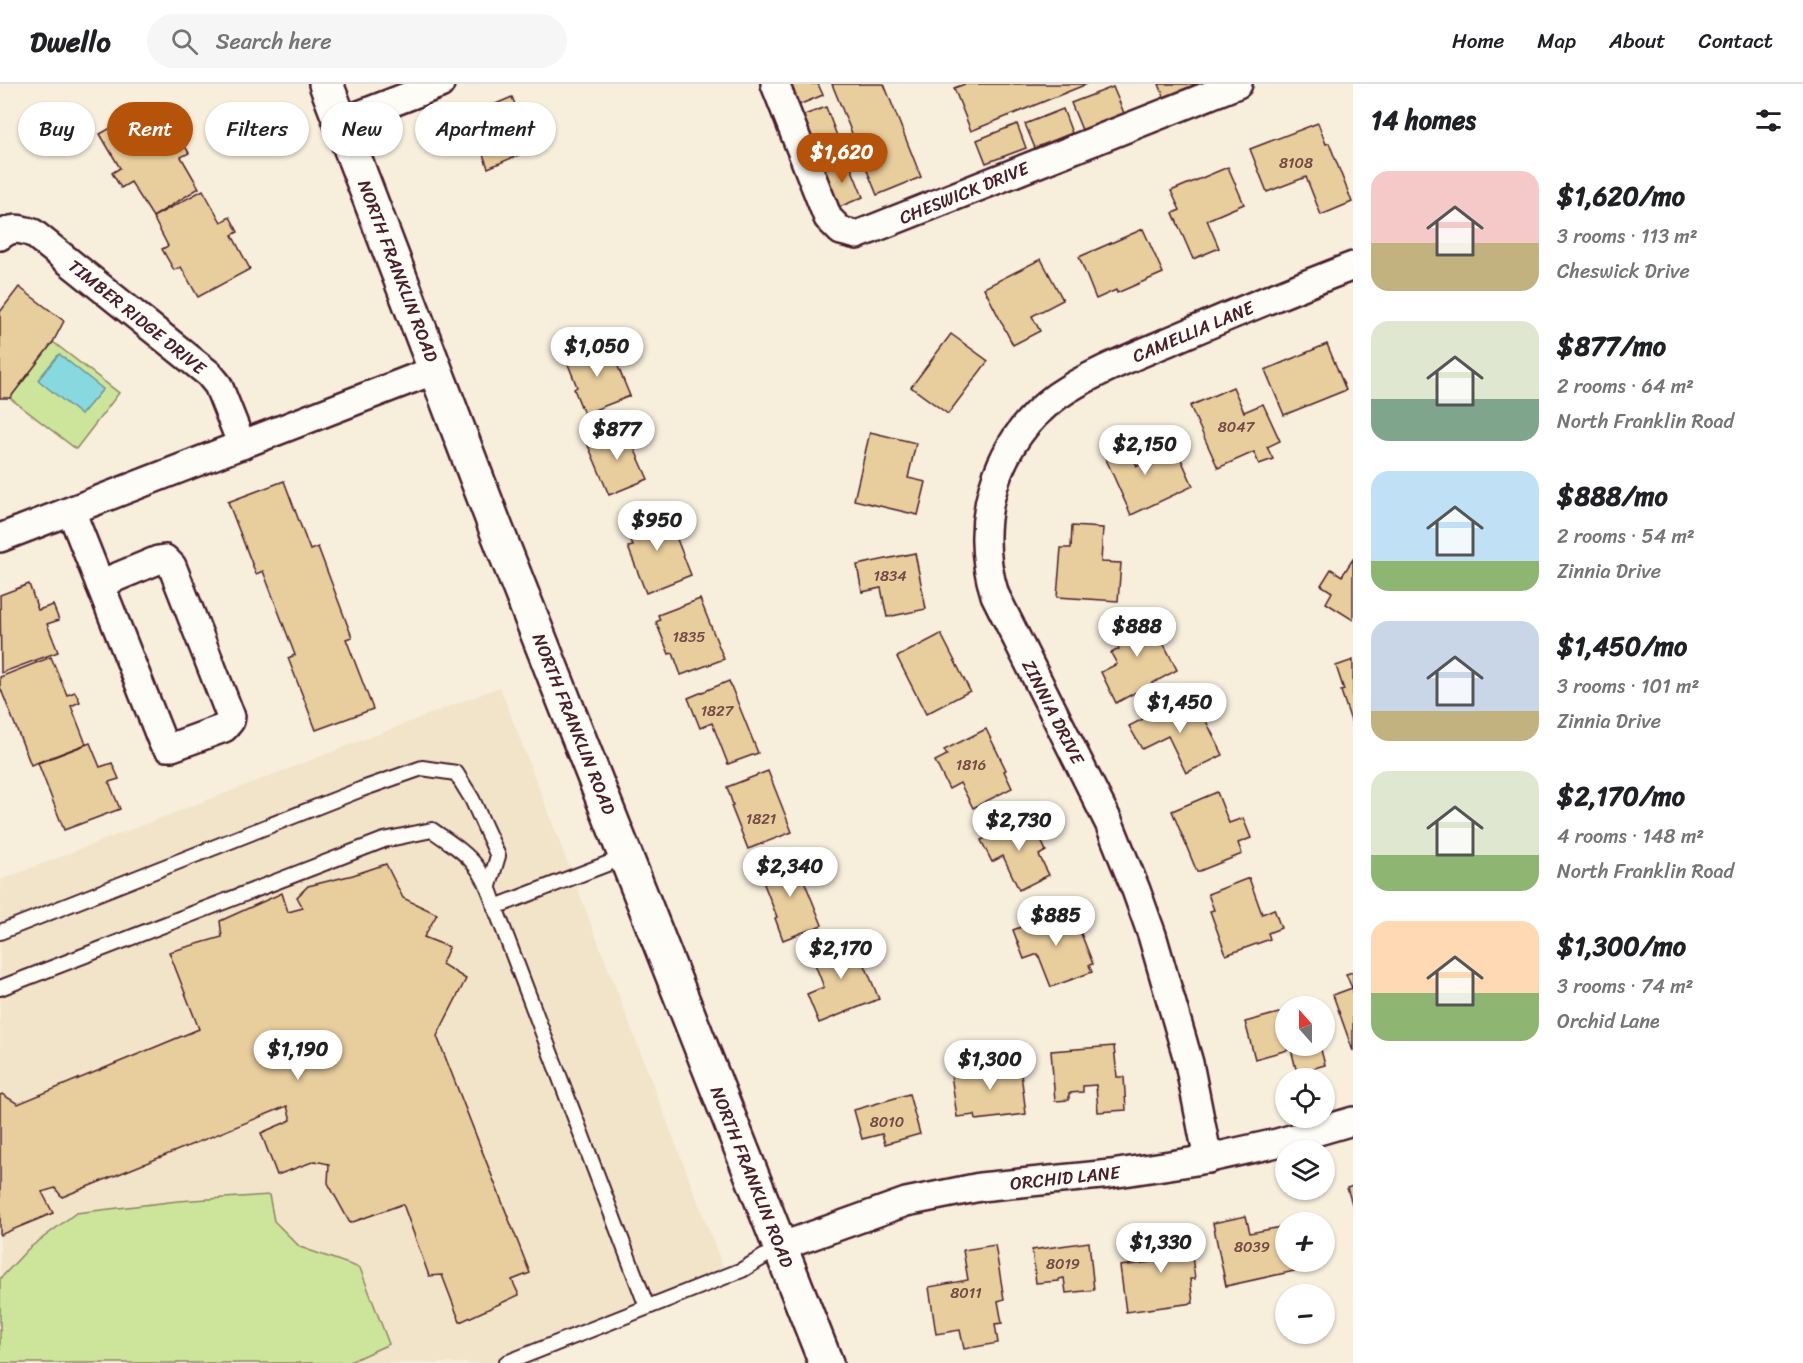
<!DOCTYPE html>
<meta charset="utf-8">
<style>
:root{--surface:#fff;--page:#f6f6f6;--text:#202124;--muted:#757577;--line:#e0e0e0;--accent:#b45309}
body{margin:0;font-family:Sriracha,sans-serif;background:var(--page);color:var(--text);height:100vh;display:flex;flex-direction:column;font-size:22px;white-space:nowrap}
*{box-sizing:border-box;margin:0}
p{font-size:20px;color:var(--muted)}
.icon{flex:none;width:33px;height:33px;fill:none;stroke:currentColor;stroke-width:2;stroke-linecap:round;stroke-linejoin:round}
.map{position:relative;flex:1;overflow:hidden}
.drawer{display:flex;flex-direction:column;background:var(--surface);width:450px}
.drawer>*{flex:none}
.top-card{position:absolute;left:18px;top:18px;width:570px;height:54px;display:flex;gap:12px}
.needle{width:39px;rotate:339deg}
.tools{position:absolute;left:1275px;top:912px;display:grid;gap:12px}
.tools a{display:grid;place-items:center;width:60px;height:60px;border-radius:50%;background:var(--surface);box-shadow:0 2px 4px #0004;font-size:30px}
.price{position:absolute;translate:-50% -51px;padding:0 14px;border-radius:21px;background:#fff;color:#222;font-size:20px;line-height:39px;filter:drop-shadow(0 2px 3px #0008)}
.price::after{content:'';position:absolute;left:50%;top:36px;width:18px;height:14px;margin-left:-9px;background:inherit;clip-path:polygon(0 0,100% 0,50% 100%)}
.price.current{background:var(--accent);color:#fff}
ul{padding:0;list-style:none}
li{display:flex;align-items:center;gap:18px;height:150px;padding:0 18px}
li span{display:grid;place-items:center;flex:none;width:168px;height:120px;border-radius:18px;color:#555}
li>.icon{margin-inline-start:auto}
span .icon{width:72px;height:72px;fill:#fffc;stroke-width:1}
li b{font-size:26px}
h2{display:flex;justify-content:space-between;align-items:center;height:72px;padding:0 18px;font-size:26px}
.pill{padding:0 21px;border-radius:27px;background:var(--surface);box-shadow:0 2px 4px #0004;font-size:21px;line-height:54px}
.pill.current{background:var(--accent);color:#fff}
header{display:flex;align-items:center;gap:36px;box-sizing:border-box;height:84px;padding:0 30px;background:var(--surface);border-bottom:2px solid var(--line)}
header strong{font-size:28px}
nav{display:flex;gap:33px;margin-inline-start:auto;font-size:21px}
.search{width:420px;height:54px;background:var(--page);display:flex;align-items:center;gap:15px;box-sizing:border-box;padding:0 21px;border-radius:33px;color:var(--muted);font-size:22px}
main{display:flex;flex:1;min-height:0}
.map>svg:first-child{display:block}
.built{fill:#f2e4c9}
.green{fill:#cde59b;stroke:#8c8263;stroke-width:1.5}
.water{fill:#88d9df;stroke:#6f8f97;stroke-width:1.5}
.building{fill:#e8cd9d;stroke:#4a1f2b;stroke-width:1.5}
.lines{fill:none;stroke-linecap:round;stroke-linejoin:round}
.lane-casing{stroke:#4a1f2b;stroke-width:18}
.street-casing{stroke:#4a1f2b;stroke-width:32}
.secondary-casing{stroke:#4a1f2b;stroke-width:38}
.lane{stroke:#fdfcf7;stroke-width:14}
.street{stroke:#fdfcf7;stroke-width:27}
.secondary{stroke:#fdfcf7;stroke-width:33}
.labels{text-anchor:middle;stroke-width:4.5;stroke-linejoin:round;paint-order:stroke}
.number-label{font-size:15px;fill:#724a48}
.street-label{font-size:18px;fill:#4a1f2b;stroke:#fdfcf7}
</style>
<header>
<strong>Dwello</strong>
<div class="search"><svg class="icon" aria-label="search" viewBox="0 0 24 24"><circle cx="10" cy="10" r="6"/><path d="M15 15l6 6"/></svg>Search here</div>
<nav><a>Home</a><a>Map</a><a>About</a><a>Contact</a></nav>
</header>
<main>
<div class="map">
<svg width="1353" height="1279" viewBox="0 0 1353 1279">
<rect width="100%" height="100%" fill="#f7eedc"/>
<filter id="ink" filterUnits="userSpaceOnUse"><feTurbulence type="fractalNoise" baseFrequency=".0167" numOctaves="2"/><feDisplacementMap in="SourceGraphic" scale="12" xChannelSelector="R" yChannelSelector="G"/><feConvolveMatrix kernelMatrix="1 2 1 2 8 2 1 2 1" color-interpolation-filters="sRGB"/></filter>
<g filter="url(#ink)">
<!-- built -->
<path class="built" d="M500,603l228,593 -216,83h-512v-483z"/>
<!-- green -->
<g class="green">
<path d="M53,258l66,51 -43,56 -66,-51z"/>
<path d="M269,1111l5,26 26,26 60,21 29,76 -42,19h-347v-84l28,-30 48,-36 102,-12z"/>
</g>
<!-- water -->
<path class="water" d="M59,270l44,35 -22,26 -43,-35z"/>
<!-- building -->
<g class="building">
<path d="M787,0h31l5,11 -27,11z"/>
<path d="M832,0h52l37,93 -44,18z"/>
<path d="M965,0h122l-116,47 -17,-43z"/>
<path d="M1159,0h38l-33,13z"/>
<path d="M1113,3l11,26 -42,17 -11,-27z"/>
<path d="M512,13l21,52 -45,19 -8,-22 5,-2 -13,-30z"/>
<path d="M153,20l20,33 5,-3 11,19 -8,4 18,31 -46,29 -22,-35 -10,6 -9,-15 8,-5 -20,-34z"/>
<path d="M826,23l16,42 -27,10 -16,-42z"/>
<path d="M1063,25l9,24 -37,15 -10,-24z"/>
<path d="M1318,39l8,21 3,-1 23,59 -31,13 -15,-38 -39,15 -17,-43z"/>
<path d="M1017,40l9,24 -40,15 -9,-23z"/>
<path d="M848,76l15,37 -26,11 -15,-38z"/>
<path d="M1228,83l16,37 -37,16 12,28 -26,11 -20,-46 7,-3 -9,-19z"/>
<path d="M203,106l18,32 9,-5 8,15 -6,3 18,34 -52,28 -17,-30 -7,3 -12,-21 6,-3 -15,-29z"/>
<path d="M1143,145l20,44 -46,20 -1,-3 -20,9 -17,-42z"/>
<path d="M1041,175l22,41 -31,16 8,15 -27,14 -29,-57z"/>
<path d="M19,203l45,34 -11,21 -43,56h-10v-86z"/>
<path d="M951,250l37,27 -40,53 -37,-27z"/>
<path d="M608,258l22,54 -46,18 -10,-25 3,-2 -11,-28z"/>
<path d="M1327,260l19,46 -62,25 -19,-45z"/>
<path d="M1233,303l11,25 19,-8 17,37 -13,6 6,12 -14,5 -5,-12 -36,16 -28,-62z"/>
<path d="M625,344l23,51 -39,16 -22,-52z"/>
<path d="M870,348l46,11 -8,35 18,4 -8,33 -64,-15z"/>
<path d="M1123,352l14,30 39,-18 17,38 -62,29 -31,-69z"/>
<path d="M284,397l26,69 8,-3 34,90 -6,2 27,70 -57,21 -28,-72 7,-3 -32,-84 -7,3 -28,-72z"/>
<path d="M666,427l25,64 -45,18 -18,-46 5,-1 -8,-19z"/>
<path d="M1072,442l31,2 -2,34 20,1 -3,38 -61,-4 4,-49h10z"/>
<path d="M915,469l11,56 -39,8 -6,-29 -19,4 -5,-27z"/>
<path d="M1353,475v61l-27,-17 6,-11 -11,-7 10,-16 11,7z"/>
<path d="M29,500l9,26 15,-5 6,15 -12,4 11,28 -57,21 -1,-78z"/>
<path d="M700,515l24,60 -43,16 -8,-22 -4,1 -13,-32 4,-2 -2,-5z"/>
<path d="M1147,527l30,59 -61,33 -15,-31 16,-8 -6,-11 8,-4 -10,-20z"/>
<path d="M941,550l29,57 -44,23 -29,-57z"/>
<path d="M51,573l16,38 8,-3 5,10 -9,4 15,38 -55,21 -31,-78v-10z"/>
<path d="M1353,576v67l-12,-36 3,-1 -8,-24z"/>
<path d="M729,597l29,72 -30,11 -16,-41 -12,5 -12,-30z"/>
<path d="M1195,615l28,56 -37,18 -18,-37 -26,13 -13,-23 43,-22 3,6z"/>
<path d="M986,645l20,41 -2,1 8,17 -39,20 -13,-25 -11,6 -14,-28 12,-6 -3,-5z"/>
<path d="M90,659l10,24 12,-4 7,16 -10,3 11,27 -56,21 -26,-67z"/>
<path d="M768,687l24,61 -44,17 -17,-43 2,-1 -6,-18z"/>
<path d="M1217,708l12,31 14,-5 8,20 -13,5 4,11 -45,18 -25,-61z"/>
<path d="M1030,733l16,34 -7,4 10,20 -30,15 -16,-34 -11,6 -11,-22z"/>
<path d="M794,772l28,69 -39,15 -8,-22 2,-1 -19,-48z"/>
<path d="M386,780l17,34 34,16 -13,23 25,10 -7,17 24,15 -29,57 93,237 -18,7 7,15 -59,27 -18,-47 -13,1 -26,-72 -53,19 -22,-40 1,-19 -14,-3 -38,14 -16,-42 30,-13 -4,-14 -225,91 -7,-9 -13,4 11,21 -53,22v-140l2,-1 16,10 181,-75 -30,-77 53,-15 -2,-16 62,-28 6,19 15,-4 -6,-11 11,-11 45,-11z"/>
<path d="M1249,794l13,36 12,-5 7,19 -13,5 2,6 -44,16 -16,-44 4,-1 -6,-16z"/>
<path d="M1068,825l9,23 3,-1 13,33 -4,1 3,7 -41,15 -13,-33 -14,5 -11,-29z"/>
<path d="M852,850l27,65 -60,24 -12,-29 17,-7 -14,-35z"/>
<path d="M1353,888v79l-20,-56 19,-7 -6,-14z"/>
<path d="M1286,927v35h34l5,19 -28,8 -6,-24 -36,10 -10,-37z"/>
<path d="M1114,962l3,31h7l2,33 -28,2 -2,-27 -13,1v6l-14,1v7l-14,1 -4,-50z"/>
<path d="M1003,970l2,13 15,-2 6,49 -50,6 -1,-5 -18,2 -6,-43 38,-5 -2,-13z"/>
<path d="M909,1010l11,40 -35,10 -3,-10 -20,5 -8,-29z"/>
<path d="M1353,1102v21l-6,-19z"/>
<path d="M1246,1132l4,17 36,-7v36h11l2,8 -73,16 -13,-63z"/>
<path d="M1188,1142l7,53h-5l3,24 -67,9 -6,-46 39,-5 -4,-30z"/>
<path d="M1089,1158l5,48 -28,3 -2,-15 -5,1v2l-23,2 -4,-33z"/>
<path d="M995,1161l9,54 -6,2 4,22 -7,1 3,19 -34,6 -4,-19 -24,4 -7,-47 39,-7 -5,-30z"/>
</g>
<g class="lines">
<defs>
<g id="lane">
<path d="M625,773l-130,50 152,400"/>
<path d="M0,848l362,-143 60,-21 34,5 16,26 26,57 -9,30"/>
<path d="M0,904l384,-148 48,-10c35,24 51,34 63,77"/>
<path d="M506,1279l236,-93 38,-23"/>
</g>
<g id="street">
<path d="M775,0l53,134 13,13 16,4 381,-151"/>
<path d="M341,38l99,-38"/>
<path d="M0,152c11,-9 19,-8 33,-3l176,141 9,11 24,60"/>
<path d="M71,427l29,73"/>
<path d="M0,454l435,-168"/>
<path d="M165,475l7,7 59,151 -1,4 -6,7 -52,19h-5l-5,-6 -62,-157 58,-24z"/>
<path d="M1208,1075l-19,-96 -37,-128 -16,-45 -27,-67 -114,-228c-23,-72 -1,-153 62,-199 34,-24 88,-44 127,-61 56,-24 112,-47 169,-69"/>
<path d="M780,1163l126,-45 74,-15 131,-13 85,-13 81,-18 76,-22"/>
</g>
<path id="secondary" d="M326,0l169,442 331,837"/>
</defs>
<!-- lane casing -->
<use href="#lane" class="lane-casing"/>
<!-- street casing -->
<use href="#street" class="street-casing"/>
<!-- secondary casing -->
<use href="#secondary" class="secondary-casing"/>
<!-- lane -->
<use href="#lane" class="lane"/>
<!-- street -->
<use href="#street" class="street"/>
<!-- secondary -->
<use href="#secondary" class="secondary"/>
</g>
</g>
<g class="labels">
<!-- number labels -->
<g class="number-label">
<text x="1296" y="84">8108</text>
<text x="1236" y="348">8047</text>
<text x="890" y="497">1834</text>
<text x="689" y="558">1835</text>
<text x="717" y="632">1827</text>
<text x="971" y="686">1816</text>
<text x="761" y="740">1821</text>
<text x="887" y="1043">8010</text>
<text x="1252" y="1168">8039</text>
<text x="1063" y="1185">8019</text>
<text x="966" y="1214">8011</text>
</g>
<!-- street labels -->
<g class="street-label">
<text transform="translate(964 109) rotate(-22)" y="6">CHESWICK DRIVE</text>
<text transform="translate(398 187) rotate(69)" y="6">NORTH FRANKLIN ROAD</text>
<text transform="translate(137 233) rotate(39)" y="6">TIMBER RIDGE DRIVE</text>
<text transform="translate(1193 248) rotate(-23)" y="6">CAMELLIA LANE</text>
<text transform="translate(1053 628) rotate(63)" y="6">ZINNIA DRIVE</text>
<text transform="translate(574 640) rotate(68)" y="6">NORTH FRANKLIN ROAD</text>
<text transform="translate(752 1093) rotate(68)" y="6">NORTH FRANKLIN ROAD</text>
<text transform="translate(1065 1094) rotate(-6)" y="6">ORCHID LANE</text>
</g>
</g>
</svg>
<div class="tools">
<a><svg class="needle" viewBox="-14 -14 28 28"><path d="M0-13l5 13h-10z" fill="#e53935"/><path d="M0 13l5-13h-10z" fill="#757577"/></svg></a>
<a><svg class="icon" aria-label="locate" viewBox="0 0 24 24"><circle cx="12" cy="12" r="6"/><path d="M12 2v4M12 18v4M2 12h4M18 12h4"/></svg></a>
<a><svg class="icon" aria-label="layers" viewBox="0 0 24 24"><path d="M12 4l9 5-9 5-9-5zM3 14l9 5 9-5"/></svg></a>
<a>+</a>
<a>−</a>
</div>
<b class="price current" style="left:842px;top:100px">$1,620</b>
<b class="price" style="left:597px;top:294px">$1,050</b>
<b class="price" style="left:617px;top:377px">$877</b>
<b class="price" style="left:1145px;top:392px">$2,150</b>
<b class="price" style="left:657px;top:468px">$950</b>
<b class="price" style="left:1137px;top:574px">$888</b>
<b class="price" style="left:1180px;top:650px">$1,450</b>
<b class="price" style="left:1019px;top:768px">$2,730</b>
<b class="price" style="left:790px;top:814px">$2,340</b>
<b class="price" style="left:1056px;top:863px">$885</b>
<b class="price" style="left:841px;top:896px">$2,170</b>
<b class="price" style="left:298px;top:997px">$1,190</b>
<b class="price" style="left:990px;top:1007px">$1,300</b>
<b class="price" style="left:1161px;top:1190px">$1,330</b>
<div class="top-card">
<a class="pill">Buy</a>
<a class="pill current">Rent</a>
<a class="pill">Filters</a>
<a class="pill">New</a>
<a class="pill">Apartment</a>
</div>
</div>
<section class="drawer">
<h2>14 homes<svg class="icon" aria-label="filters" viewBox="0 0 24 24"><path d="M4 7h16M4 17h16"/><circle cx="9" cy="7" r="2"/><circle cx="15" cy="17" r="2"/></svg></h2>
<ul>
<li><span style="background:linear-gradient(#f6c9c9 60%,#c2b280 0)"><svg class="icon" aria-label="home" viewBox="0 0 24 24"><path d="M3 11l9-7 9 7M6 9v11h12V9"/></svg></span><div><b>$1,620/mo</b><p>3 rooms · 113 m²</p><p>Cheswick Drive</p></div></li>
<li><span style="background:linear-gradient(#dfe7d0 65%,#7fa58c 0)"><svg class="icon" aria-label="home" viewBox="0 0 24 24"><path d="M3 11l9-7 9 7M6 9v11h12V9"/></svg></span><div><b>$877/mo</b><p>2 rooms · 64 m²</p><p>North Franklin Road</p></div></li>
<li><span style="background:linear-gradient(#bfe0f5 75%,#8fb573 0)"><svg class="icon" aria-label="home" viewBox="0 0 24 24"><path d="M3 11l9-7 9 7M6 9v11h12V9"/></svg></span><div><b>$888/mo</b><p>2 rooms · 54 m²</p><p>Zinnia Drive</p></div></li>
<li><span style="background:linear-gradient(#c9d6e8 75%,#c2b280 0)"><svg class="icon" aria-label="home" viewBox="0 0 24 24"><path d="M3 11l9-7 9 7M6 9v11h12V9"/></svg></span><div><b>$1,450/mo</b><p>3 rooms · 101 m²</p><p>Zinnia Drive</p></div></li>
<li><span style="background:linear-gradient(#dfe7d0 70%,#8fb573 0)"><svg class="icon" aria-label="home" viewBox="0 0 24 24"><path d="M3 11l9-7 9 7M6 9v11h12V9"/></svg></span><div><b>$2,170/mo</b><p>4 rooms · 148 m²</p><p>North Franklin Road</p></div></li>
<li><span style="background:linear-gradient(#ffd9b3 60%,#8fb573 0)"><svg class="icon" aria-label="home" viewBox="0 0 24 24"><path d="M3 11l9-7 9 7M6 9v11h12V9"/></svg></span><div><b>$1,300/mo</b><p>3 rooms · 74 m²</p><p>Orchid Lane</p></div></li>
</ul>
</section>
</main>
